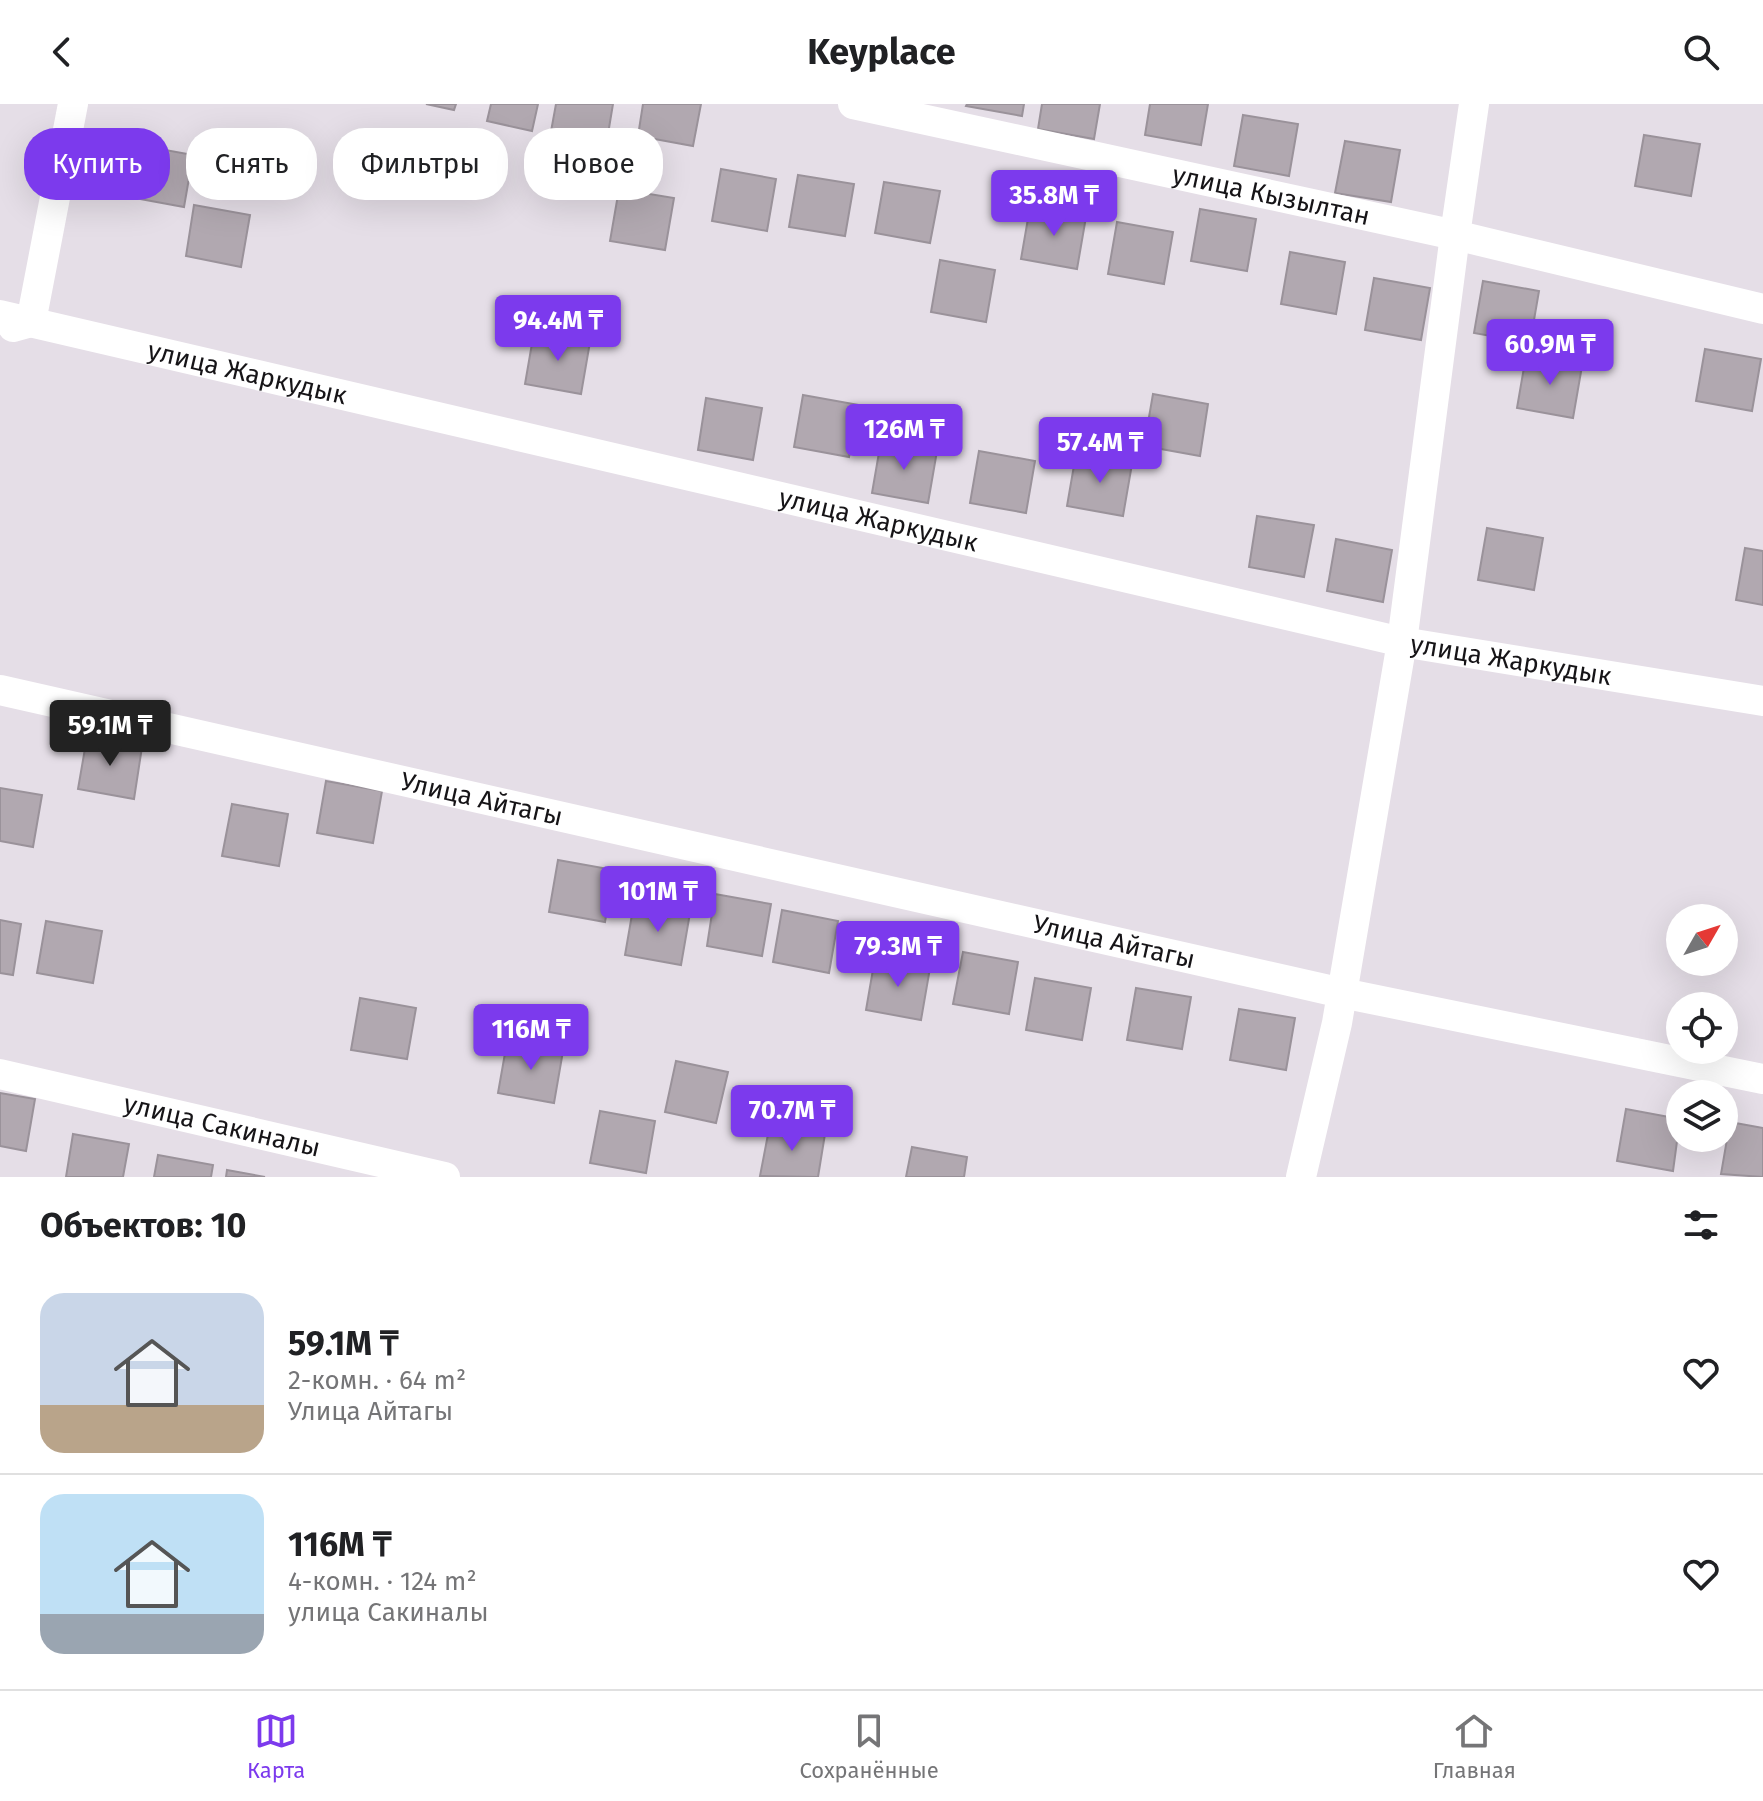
<!DOCTYPE html>
<html lang="ru">
<meta charset="utf-8">
<style>
:root{--surface:#fff;--page:#f6f6f6;--text:#202124;--muted:#757577;--line:#e0e0e0;--accent:#7c3aed}
body{margin:0;font-family:"Fira Sans",sans-serif;background:var(--page);color:var(--text);height:100vh;display:flex;flex-direction:column;font-size:30px;white-space:nowrap}
*{box-sizing:border-box;margin:0}
p{font-size:26px;color:var(--muted)}
.icon{flex:none;width:44px;height:44px;fill:none;stroke:currentColor;stroke-width:2;stroke-linecap:round;stroke-linejoin:round}
.map{position:relative;height:1073px;overflow:hidden}
.drawer{display:flex;flex-direction:column;background:var(--surface);flex:1}
.drawer>*{flex:none}
.banner{position:absolute;left:24px;top:24px;width:800px;height:72px;display:flex;gap:16px}
.needle{width:52px;rotate:51deg}
.fabs{position:absolute;left:1666px;top:800px;display:grid;gap:16px}
.fabs a{display:grid;place-items:center;width:72px;height:72px;border-radius:50%;background:var(--surface);box-shadow:0 8px 32px #0002;font-size:40px}
.price{position:absolute;translate:-50% -68px;padding:0 18px;border-radius:8px;background:var(--accent);color:#fff;font-size:26px;line-height:52px;filter:drop-shadow(0 2px 4px #0008)}
.price::after{content:'';position:absolute;left:50%;top:48px;width:24px;height:18px;margin-left:-12px;background:inherit;clip-path:polygon(0 0,100% 0,50% 100%)}
.price.current{background:#222;color:#fff}
ul{padding:0;list-style:none}
li{display:flex;align-items:center;gap:24px;height:200px;padding:0 40px}
li+li{border-top:2px solid var(--line)}
li span{display:grid;place-items:center;flex:none;width:224px;height:160px;border-radius:24px;color:#555}
li>.icon{margin-inline-start:auto}
span .icon{width:96px;height:96px;fill:#fffc;stroke-width:1}
li b{font-size:34px}
h2{display:flex;justify-content:space-between;align-items:center;height:96px;padding:0 40px;font-size:34px}
.chip{padding:0 28px;border-radius:32px;background:var(--surface);box-shadow:0 8px 32px #0002;font-size:28px;line-height:72px}
.chip.current{background:var(--accent);color:#fff}
header{display:flex;justify-content:space-between;align-items:center;height:104px;padding:0 40px;background:var(--surface);font-size:36px;font-weight:700}
.dock{display:flex;justify-content:space-around;align-items:center;height:112px;border-top:2px solid var(--line);background:var(--surface);font-size:22px;color:var(--muted)}
.dock a{display:grid;justify-items:center;gap:4px}
.dock .current{color:var(--accent)}
.map>svg:first-child{display:block}
.building{fill:#b1a8b0;stroke:#9a929a;stroke-width:2}
.lines{fill:none;stroke-linecap:round;stroke-linejoin:round}
.street{stroke:#fff;stroke-width:30}
.labels{text-anchor:middle;stroke-width:8;stroke-linejoin:round;paint-order:stroke}
.street-label{font-size:26px;fill:#161417;stroke:#e5dee7}
</style>
<header><svg class="icon" aria-label="back" viewBox="0 0 24 24"><path d="M15 5l-7 7 7 7"/></svg>Keyplace<svg class="icon" aria-label="search" viewBox="0 0 24 24"><circle cx="10" cy="10" r="6"/><path d="M15 15l6 6"/></svg></header>
<div class="map">
<svg width="1763" height="1073" viewBox="0 0 1763 1073">
<rect width="100%" height="100%" fill="#e5dee7"/>
<!-- building -->
<g class="building">
<path d="M426,0h30l-2,6z"/>
<path d="M491,0h47l-6,27 -45,-10z"/>
<path d="M556,0h57l-7,42 -56,-9z"/>
<path d="M643,0h58l-8,42 -55,-10z"/>
<path d="M967,0h57l-2,12 -56,-10z"/>
<path d="M1042,0h58l-6,35 -56,-10z"/>
<path d="M1150,0h58l-7,41 -56,-10z"/>
<path d="M1243,11l55,9 -9,52 -55,-10z"/>
<path d="M1644,31l56,9 -9,52 -56,-10z"/>
<path d="M1345,37l55,9 -9,52 -56,-9z"/>
<path d="M138,41l55,10 -9,52 -55,-10z"/>
<path d="M721,65l55,10 -9,52 -55,-10z"/>
<path d="M798,71l56,9 -9,52 -56,-9z"/>
<path d="M884,78l56,9 -10,52 -55,-10z"/>
<path d="M619,85l55,9 -9,52 -55,-9z"/>
<path d="M194,101l56,10 -9,52 -55,-11z"/>
<path d="M1030,103l56,10 -9,52 -56,-10z"/>
<path d="M1200,105l56,10 -9,52 -56,-10z"/>
<path d="M1117,118l56,10 -9,52 -56,-10z"/>
<path d="M1290,148l55,10 -9,52 -55,-10z"/>
<path d="M940,156l55,10 -9,52 -55,-10z"/>
<path d="M1374,174l56,10 -9,52 -56,-10z"/>
<path d="M1483,177l56,10 -9,52 -56,-10z"/>
<path d="M534,228l56,10 -9,52 -56,-10z"/>
<path d="M1705,245l56,10 -9,52 -56,-10z"/>
<path d="M1526,252l56,10 -9,52 -56,-10z"/>
<path d="M1153,290l55,10 -8,52 -56,-10z"/>
<path d="M803,291l56,10 -10,52 -55,-10z"/>
<path d="M706,294l56,10 -9,52 -55,-10z"/>
<path d="M881,337l56,10 -9,52 -56,-10z"/>
<path d="M979,347l56,10 -9,52 -56,-10z"/>
<path d="M1076,350l56,10 -9,52 -56,-10z"/>
<path d="M1257,412l57,9 -10,52 -55,-10z"/>
<path d="M1487,424l56,10 -9,52 -56,-10z"/>
<path d="M1336,435l56,11 -9,52 -56,-11z"/>
<path d="M1745,444l18,3v54l-27,-5z"/>
<path d="M87,633l55,10 -8,52 -56,-10z"/>
<path d="M326,677l56,10 -9,52 -56,-10z"/>
<path d="M0,684l42,7 -9,52 -33,-6z"/>
<path d="M232,700l56,10 -9,52 -57,-10z"/>
<path d="M558,756l56,10 -9,52 -56,-10z"/>
<path d="M715,790l56,10 -9,52 -55,-10z"/>
<path d="M634,799l56,10 -9,52 -56,-10z"/>
<path d="M782,806l56,11 -9,52 -56,-11z"/>
<path d="M0,816l21,4 -8,51 -13,-2z"/>
<path d="M46,817l56,10 -9,52 -56,-10z"/>
<path d="M963,848l55,10 -9,52 -56,-10z"/>
<path d="M875,854l55,10 -9,52 -55,-10z"/>
<path d="M1035,874l56,10 -9,52 -56,-10z"/>
<path d="M1136,884l55,9 -9,52 -55,-9z"/>
<path d="M360,894l56,10 -9,51 -56,-9z"/>
<path d="M1239,905l56,9 -9,52 -56,-10z"/>
<path d="M507,938l56,9 -9,52 -56,-10z"/>
<path d="M676,957l52,11 -12,51 -51,-11z"/>
<path d="M0,989l35,6 -9,52 -26,-5z"/>
<path d="M1626,1005l54,10 -7,52 -56,-10z"/>
<path d="M600,1007l55,10 -9,52 -56,-10z"/>
<path d="M1730,1018l33,6v49l-42,-3z"/>
<path d="M770,1020l55,10 -7,43 -58,-1z"/>
<path d="M73,1030l56,10 -6,33h-57z"/>
<path d="M912,1043l55,10 -3,20h-58z"/>
<path d="M158,1051l55,10 -2,12h-57z"/>
<path d="M227,1066l38,7h-39z"/>
</g>
<g class="lines">
<!-- street -->
<g class="street">
<path id="s1" d="M853,0l602,131 19,-131"/>
<path id="s2" d="M0,211l1402,327 361,59"/>
<path d="M13,223l18,-5 42,-218"/>
<path id="s3" d="M0,586l1342,303 421,86"/>
<path id="s4" d="M0,970l445,103"/>
<path d="M1301,1073l36,-154 65,-381 53,-407 308,74"/>
</g>
</g>
<g class="labels">
<!-- street labels -->
<g class="street-label">
<text dy="9" stroke="none"><textPath href="#s1" startOffset="428">улица Кызылтан</textPath></text>
<text dy="9" stroke="none"><textPath href="#s2" startOffset="254">улица Жаркудык</textPath></text>
<text dy="9" stroke="none"><textPath href="#s2" startOffset="902">улица Жаркудык</textPath></text>
<text dy="9" stroke="none"><textPath href="#s2" startOffset="1550">улица Жаркудык</textPath></text>
<text dy="9" stroke="none"><textPath href="#s3" startOffset="494">Улица Айтагы</textPath></text>
<text dy="9" stroke="none"><textPath href="#s3" startOffset="1142">Улица Айтагы</textPath></text>
<text dy="9" stroke="none"><textPath href="#s4" startOffset="228">улица Сакиналы</textPath></text>
</g>
</g>
</svg>
<div class="fabs">
<a><svg class="needle" viewBox="-14 -14 28 28"><path d="M0-13l5 13h-10z" fill="#e53935"/><path d="M0 13l5-13h-10z" fill="#757577"/></svg></a>
<a><svg class="icon" aria-label="locate" viewBox="0 0 24 24"><circle cx="12" cy="12" r="6"/><path d="M12 2v4M12 18v4M2 12h4M18 12h4"/></svg></a>
<a><svg class="icon" aria-label="layers" viewBox="0 0 24 24"><path d="M12 4l9 5-9 5-9-5zM3 14l9 5 9-5"/></svg></a>
</div>
<b class="price" style="left:1054px;top:134px">35.8M ₸</b>
<b class="price" style="left:558px;top:259px">94.4M ₸</b>
<b class="price" style="left:1550px;top:283px">60.9M ₸</b>
<b class="price" style="left:904px;top:368px">126M ₸</b>
<b class="price" style="left:1100px;top:381px">57.4M ₸</b>
<b class="price current" style="left:110px;top:664px">59.1M ₸</b>
<b class="price" style="left:658px;top:830px">101M ₸</b>
<b class="price" style="left:898px;top:885px">79.3M ₸</b>
<b class="price" style="left:531px;top:968px">116M ₸</b>
<b class="price" style="left:792px;top:1049px">70.7M ₸</b>
<div class="banner">
<a class="chip current">Купить</a>
<a class="chip">Снять</a>
<a class="chip">Фильтры</a>
<a class="chip">Новое</a>
</div>
</div>
<section class="drawer">
<h2>Объектов: 10<svg class="icon" aria-label="filters" viewBox="0 0 24 24"><path d="M4 7h16M4 17h16"/><circle cx="9" cy="7" r="2"/><circle cx="15" cy="17" r="2"/></svg></h2>
<ul>
<li><span style="background:linear-gradient(#c9d6e8 70%,#b9a48a 0)"><svg class="icon" aria-label="home" viewBox="0 0 24 24"><path d="M3 11l9-7 9 7M6 9v11h12V9"/></svg></span><div><b>59.1M ₸</b><p>2-комн. · 64 m²</p><p>Улица Айтагы</p></div><svg class="icon" aria-label="heart" viewBox="0 0 24 24"><path d="M12 20l-8-8c-3-5 5-10 8-4 3-6 11-1 8 4z"/></svg></li>
<li><span style="background:linear-gradient(#bfe0f5 75%,#9aa5b1 0)"><svg class="icon" aria-label="home" viewBox="0 0 24 24"><path d="M3 11l9-7 9 7M6 9v11h12V9"/></svg></span><div><b>116M ₸</b><p>4-комн. · 124 m²</p><p>улица Сакиналы</p></div><svg class="icon" aria-label="heart" viewBox="0 0 24 24"><path d="M12 20l-8-8c-3-5 5-10 8-4 3-6 11-1 8 4z"/></svg></li>
</ul>
</section>
<nav class="dock">
<a class="current"><svg class="icon" aria-label="map" viewBox="0 0 24 24"><path d="M3 6l6-2 6 2 6-2v14l-6 2-6-2-6 2zM9 4v14M15 6v14"/></svg>Карта</a>
<a><svg class="icon" aria-label="saved" viewBox="0 0 24 24"><path d="M7 4h10v16l-5-4-5 4z"/></svg>Сохранённые</a>
<a><svg class="icon" aria-label="home" viewBox="0 0 24 24"><path d="M3 11l9-7 9 7M6 9v11h12V9"/></svg>Главная</a>
</nav>
